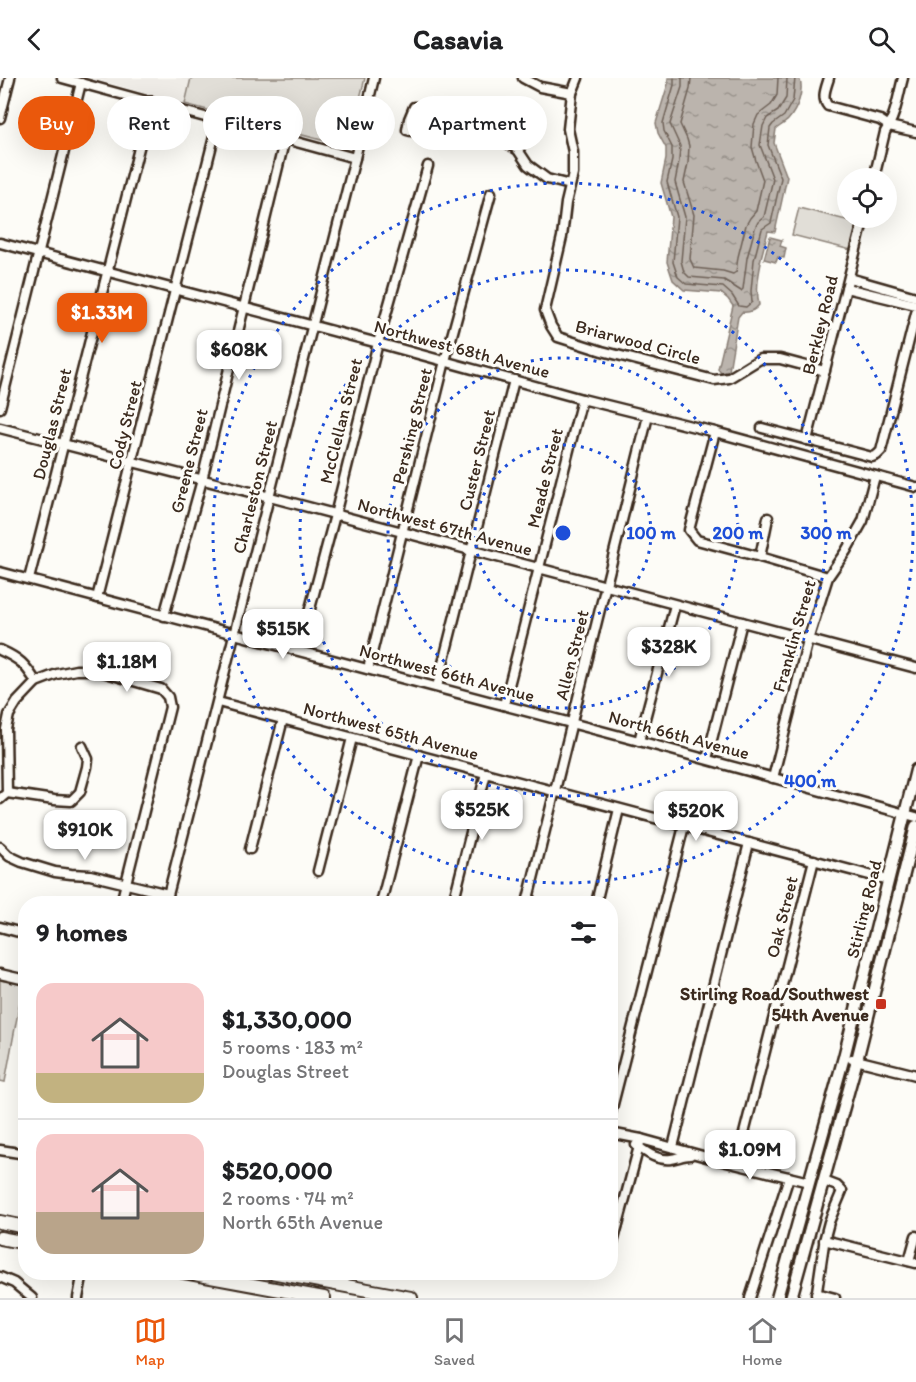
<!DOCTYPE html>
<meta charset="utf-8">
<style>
:root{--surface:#fff;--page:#f6f6f6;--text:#202124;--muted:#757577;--line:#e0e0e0;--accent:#ea580c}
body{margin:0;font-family:Itim,sans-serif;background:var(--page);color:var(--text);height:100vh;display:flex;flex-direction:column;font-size:22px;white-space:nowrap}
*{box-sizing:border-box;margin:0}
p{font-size:20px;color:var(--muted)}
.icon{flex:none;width:33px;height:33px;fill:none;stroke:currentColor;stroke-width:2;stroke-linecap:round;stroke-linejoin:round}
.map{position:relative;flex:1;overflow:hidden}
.drawer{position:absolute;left:18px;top:818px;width:600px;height:384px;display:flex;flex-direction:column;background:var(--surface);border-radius:24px;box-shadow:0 6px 24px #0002}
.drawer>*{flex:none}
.top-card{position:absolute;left:18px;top:18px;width:600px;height:54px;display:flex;gap:12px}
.controls{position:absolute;left:837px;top:90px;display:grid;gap:12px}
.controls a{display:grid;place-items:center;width:60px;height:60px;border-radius:50%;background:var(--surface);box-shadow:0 6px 24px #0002;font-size:30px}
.price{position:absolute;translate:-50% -51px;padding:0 14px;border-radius:12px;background:#fff;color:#222;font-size:20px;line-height:39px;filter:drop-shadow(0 2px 3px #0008)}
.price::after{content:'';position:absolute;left:50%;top:36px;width:18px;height:14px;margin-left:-9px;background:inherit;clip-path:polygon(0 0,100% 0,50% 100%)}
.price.active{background:var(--accent);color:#fff}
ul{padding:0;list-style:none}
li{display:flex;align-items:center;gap:18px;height:150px;padding:0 18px}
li+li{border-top:2px solid var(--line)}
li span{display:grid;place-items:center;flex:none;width:168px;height:120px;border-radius:18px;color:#555}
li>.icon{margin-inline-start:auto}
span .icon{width:72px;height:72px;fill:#fffc;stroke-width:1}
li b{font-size:26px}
h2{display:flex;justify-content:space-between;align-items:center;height:72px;padding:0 18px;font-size:26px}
.chip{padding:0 21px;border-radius:27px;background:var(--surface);box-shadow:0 6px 24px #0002;font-size:21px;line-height:54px}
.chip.active{background:var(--accent);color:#fff}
header{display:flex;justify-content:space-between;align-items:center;height:78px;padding:0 18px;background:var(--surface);font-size:27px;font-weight:800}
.tabs{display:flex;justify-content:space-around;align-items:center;height:84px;border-top:2px solid var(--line);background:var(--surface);font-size:16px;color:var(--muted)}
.tabs a{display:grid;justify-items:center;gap:3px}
.tabs .active{color:var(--accent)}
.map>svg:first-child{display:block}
.built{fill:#efece7}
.park{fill:#e1ded7;stroke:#8e847a;stroke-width:1.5}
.water{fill:url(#water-ripples);stroke:#887d74;stroke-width:1.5}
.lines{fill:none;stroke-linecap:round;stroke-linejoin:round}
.shore{stroke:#6e6157;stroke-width:1.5}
.minor-casing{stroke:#3b2a1e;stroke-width:13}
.major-casing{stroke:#3b2a1e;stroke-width:15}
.highway-casing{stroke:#3b2a1e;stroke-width:16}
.minor{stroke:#fdfcf7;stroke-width:8}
.major{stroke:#fdfcf7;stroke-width:10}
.highway{stroke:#fdfcf7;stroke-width:12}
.ring{fill:none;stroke:#1d4ed8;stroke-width:3;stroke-dasharray:3 6}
.poi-dot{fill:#c8321e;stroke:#fdfcf7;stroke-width:2}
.labels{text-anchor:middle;stroke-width:6;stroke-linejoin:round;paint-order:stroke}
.street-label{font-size:18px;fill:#3b2a1e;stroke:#fdfcf7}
.poi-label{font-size:18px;font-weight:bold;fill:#3b2a1e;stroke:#fdfcf7;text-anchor:end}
.centre{fill:#1d4ed8;stroke:#fdfcf7;stroke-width:3}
.ring-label{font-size:18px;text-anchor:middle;font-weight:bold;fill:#1d4ed8;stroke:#fdfcf7;stroke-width:6;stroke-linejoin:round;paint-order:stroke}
</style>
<header><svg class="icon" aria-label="back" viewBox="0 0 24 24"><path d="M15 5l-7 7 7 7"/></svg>Casavia<svg class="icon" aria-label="search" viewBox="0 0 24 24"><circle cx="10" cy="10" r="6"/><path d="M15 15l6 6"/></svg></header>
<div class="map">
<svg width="916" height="1220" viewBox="0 0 916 1220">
<defs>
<pattern id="water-ripples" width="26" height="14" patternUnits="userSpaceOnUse" patternTransform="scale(1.5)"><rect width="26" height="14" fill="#bbb4ad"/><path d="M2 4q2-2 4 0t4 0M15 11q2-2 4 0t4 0" fill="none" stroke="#99938c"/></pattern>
</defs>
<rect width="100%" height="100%" fill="#fdfcf7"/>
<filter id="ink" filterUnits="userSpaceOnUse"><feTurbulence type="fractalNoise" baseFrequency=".0167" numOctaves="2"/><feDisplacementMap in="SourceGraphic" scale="12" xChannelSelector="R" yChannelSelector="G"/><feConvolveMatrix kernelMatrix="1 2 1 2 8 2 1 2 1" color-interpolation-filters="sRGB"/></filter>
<g filter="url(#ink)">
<!-- built -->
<path class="built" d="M90,0h101l-6,26z"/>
<!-- park -->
<g class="park">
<path d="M191,0h174l-17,69 -163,-43z"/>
<path d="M799,130l59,15 -7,27 -59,-15z"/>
<path d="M0,902l23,5 -18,97 -5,-1z"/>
</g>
<!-- water -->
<g class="water">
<path d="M668,0h131c6,12 -2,32 -11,42 -3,3 -8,6 -12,9l-2,14 13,34 -12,55 -7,-1 -8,31 1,1c-3,15 -5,27 -2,42 -4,5 -10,8 -17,7l-4,5 -9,54 -8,2 -3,-4 15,-63 -5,-7 -7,-6 -37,-3 -11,-10 -6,-18 4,-45 -10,-34 5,-24v-11l-8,-15 -2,-10 12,-39z"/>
<path d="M770,159l12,3 -2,6 6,2 -2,10 -6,-1 -2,5 -12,-3z"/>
</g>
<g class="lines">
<!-- shore -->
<g class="shore">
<path d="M674,0v7l-11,38 1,8 8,16v13l-5,22 10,35 -4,45 5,15 8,7 37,3 9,8 7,11 7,1 6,-5 -1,-11 3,-31 8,-31 9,-6 10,-45 -13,-33 2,-17 3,-4 11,-8 9,-16 2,-22"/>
<path d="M682,0v9l-12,37 10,22 -1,15 -4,21 10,35 -4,44 3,11 5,5 35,3 17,11 2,-2 4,-31 8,-30 3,-6 6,-5 9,-38 -13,-34 3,-19 4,-8 11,-7 8,-13 1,-20"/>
<path d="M691,0l-1,11 -10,35 7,15 2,7 -1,17 -4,19 10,33 -4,44 4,9 29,3 10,3 3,-2 2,-15 8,-32 4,-7 6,-7 7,-31 -7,-19 -4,-14 2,-23 4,-9 13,-10 6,-10 1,-17"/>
</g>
<defs>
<g id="minor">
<path d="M62,0l293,80"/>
<path d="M523,0l17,9 32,6"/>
<path d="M578,0l-6,15 -4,36 5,23v22l-7,29 -4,34 -17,73 6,16 7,11 44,14 112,29 15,-2 31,-19h20l45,12"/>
<path d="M829,0c-3,10 -8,20 -1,28l52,14 9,6 27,6"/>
<path d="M0,40l10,-40"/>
<path d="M435,47l1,-9c-6,-7 -14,-9 -22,-9l-5,12 -2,11 4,1 9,-4 15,-2 21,15 48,1 14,9 10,15 19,14 23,6"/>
<path d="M874,100l11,-46c11,-16 13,-36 18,-54"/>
<path d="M0,165l378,100 204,56 133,33 201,55"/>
<path d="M849,200l67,19"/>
<path d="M846,210l70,17"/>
<path d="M0,330l81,-325"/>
<path d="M0,350l270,69 646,171"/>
<path d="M762,350l110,29 5,-2 4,-4 35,-138"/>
<path d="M715,354l-26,98 8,10 63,17 68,20"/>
<path d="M807,362l57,-222"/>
<path d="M760,479l8,-39"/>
<path d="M0,494l639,169 277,76"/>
<path d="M29,501l122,-478"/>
<path d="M97,520l121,-477"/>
<path d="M164,538l38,-136 83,-342"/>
<path d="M0,572c20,9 25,14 36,32"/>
<path d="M299,572l36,-135 43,-172 50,-177"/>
<path d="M368,591l77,-308 46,-168"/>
<path d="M437,609l77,-307"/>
<path d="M218,624l670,178"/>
<path d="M504,627l78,-306"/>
<path d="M639,663l36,-136"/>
<path d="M707,681l35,-137"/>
<path d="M773,700l35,-138 20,-63 18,-26 17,-30 12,-45"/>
<path d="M7,715l47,7 17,1 9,-9 7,-25 1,-8 -6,-13"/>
<path d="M0,721l7,-6 -1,-64 3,-14 8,-13 19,-20 21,-8 19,-4h20l65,19 7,8 2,10 -49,196"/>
<path d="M0,769l9,9 13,6 33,10 16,2 19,1 78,19"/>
<path d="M250,771l33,-130"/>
<path d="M318,793l34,-133"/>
<path d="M166,825l189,-745 19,-80"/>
<path d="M381,825l38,-148"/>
<path d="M453,825l33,-130"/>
<path d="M527,825l121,-487"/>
<path d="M596,825l23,-94"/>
<path d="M0,849l26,7"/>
<path d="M0,896l26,6"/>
<path d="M852,981l64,16"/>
<path d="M610,1038l74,-290"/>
<path d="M610,1055l31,6 69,19 99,24"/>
<path d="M674,1065l75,-300"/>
<path d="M636,1067c10,7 21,16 35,14 7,-1 12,-4 19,-4"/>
<path d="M0,1072l26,4"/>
<path d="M738,1079l76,-297"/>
<path d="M824,1162l92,23"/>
<path d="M610,1176l31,-115"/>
<path d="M909,1183l7,-25"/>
<path d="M0,1199l14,6 18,15"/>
<path d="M816,1215l19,5"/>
<path d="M78,1220l5,-26"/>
<path d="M750,1220l39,-121"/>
<path d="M816,1220l9,-61 4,-15 13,-31 -5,-5 -13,-5"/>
</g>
<g id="major">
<path d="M777,1220l67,-241 72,-287"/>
<path d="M791,1220l66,-238 59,-234"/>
</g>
<g id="highway">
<path d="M0,1144l26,5"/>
<path d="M0,1160l26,5"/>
<path d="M183,1194l141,26"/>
<path d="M271,1194l140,26"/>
</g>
</defs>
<!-- minor casing -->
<use href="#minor" class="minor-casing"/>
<!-- major casing -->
<use href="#major" class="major-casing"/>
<!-- highway casing -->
<use href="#highway" class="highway-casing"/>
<!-- minor -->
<use href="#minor" class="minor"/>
<!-- major -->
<use href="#major" class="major"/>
<!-- highway -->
<use href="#highway" class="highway"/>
</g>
</g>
<!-- distance rings -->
<g class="ring">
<circle cx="563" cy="455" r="88"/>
<circle cx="563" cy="455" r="175"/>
<circle cx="563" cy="455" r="263"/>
<circle cx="563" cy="455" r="350"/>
</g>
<!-- markers -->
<rect class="poi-dot" x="875" y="920" width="12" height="12" rx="3"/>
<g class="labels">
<!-- street labels -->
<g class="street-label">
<text transform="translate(820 247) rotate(-76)" y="6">Berkley Road</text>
<text transform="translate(638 264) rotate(15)" y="6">Briarwood Circle</text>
<text transform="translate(462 271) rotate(15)" y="6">Northwest 68th Avenue</text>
<text transform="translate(341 343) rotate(-76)" y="6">McClellan Street</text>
<text transform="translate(52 346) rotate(-76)" y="6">Douglas Street</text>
<text transform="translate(125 347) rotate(-76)" y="6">Cody Street</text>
<text transform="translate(412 348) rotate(-76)" y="6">Pershing Street</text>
<text transform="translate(477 382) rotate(-76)" y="6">Custer Street</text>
<text transform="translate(189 383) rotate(-76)" y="6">Greene Street</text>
<text transform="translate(545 400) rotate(-76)" y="6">Meade Street</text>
<text transform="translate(255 409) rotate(-76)" y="6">Charleston Street</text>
<text transform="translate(445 449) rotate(15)" y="6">Northwest 67th Avenue</text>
<text transform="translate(794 558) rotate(-74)" y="6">Franklin Street</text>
<text transform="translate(572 577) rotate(-76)" y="6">Allen Street</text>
<text transform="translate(447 595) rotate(15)" y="6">Northwest 66th Avenue</text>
<text transform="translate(391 653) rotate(15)" y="6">Northwest 65th Avenue</text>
<text transform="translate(679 657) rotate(15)" y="6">North 66th Avenue</text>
<text transform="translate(864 831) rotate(-76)" y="6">Stirling Road</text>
<text transform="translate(782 839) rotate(-76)" y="6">Oak Street</text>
</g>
<!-- poi labels -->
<g class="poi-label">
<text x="869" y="922">Stirling Road/Southwest<tspan x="869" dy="21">54th Avenue</tspan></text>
</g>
</g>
<circle cx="563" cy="455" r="9" class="centre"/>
<g class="ring-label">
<text x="651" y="461">100 m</text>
<text x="738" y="461">200 m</text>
<text x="826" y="461">300 m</text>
<text x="810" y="709">400 m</text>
</g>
</svg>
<div class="controls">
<a><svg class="icon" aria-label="locate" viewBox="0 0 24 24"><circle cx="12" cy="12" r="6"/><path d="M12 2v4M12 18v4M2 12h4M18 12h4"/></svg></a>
</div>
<b class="price active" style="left:102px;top:266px">$1.33M</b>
<b class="price" style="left:239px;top:303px">$608K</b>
<b class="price" style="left:283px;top:582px">$515K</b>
<b class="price" style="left:669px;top:600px">$328K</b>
<b class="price" style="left:127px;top:615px">$1.18M</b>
<b class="price" style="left:482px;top:763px">$525K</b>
<b class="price" style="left:696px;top:764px">$520K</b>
<b class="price" style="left:85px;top:783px">$910K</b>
<b class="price" style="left:750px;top:1103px">$1.09M</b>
<div class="top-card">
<a class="chip active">Buy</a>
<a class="chip">Rent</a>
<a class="chip">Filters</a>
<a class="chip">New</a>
<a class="chip">Apartment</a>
</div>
<section class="drawer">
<h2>9 homes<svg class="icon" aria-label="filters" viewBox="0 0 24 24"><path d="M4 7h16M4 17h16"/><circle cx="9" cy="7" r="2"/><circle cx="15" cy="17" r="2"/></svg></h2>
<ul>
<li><span style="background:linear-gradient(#f6c9c9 75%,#c2b280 0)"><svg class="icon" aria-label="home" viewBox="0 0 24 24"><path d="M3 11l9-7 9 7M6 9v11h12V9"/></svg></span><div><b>$1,330,000</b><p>5 rooms · 183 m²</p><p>Douglas Street</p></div></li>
<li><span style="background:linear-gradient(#f6c9c9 65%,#b9a48a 0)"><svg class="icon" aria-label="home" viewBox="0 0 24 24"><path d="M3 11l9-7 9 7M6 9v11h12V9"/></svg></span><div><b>$520,000</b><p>2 rooms · 74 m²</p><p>North 65th Avenue</p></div></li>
</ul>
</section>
</div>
<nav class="tabs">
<a class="active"><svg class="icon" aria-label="map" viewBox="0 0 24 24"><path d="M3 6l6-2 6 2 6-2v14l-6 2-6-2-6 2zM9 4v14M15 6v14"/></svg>Map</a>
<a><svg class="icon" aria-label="saved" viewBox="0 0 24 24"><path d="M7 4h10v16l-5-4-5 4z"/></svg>Saved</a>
<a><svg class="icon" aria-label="home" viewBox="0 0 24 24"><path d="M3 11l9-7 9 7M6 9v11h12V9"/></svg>Home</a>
</nav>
